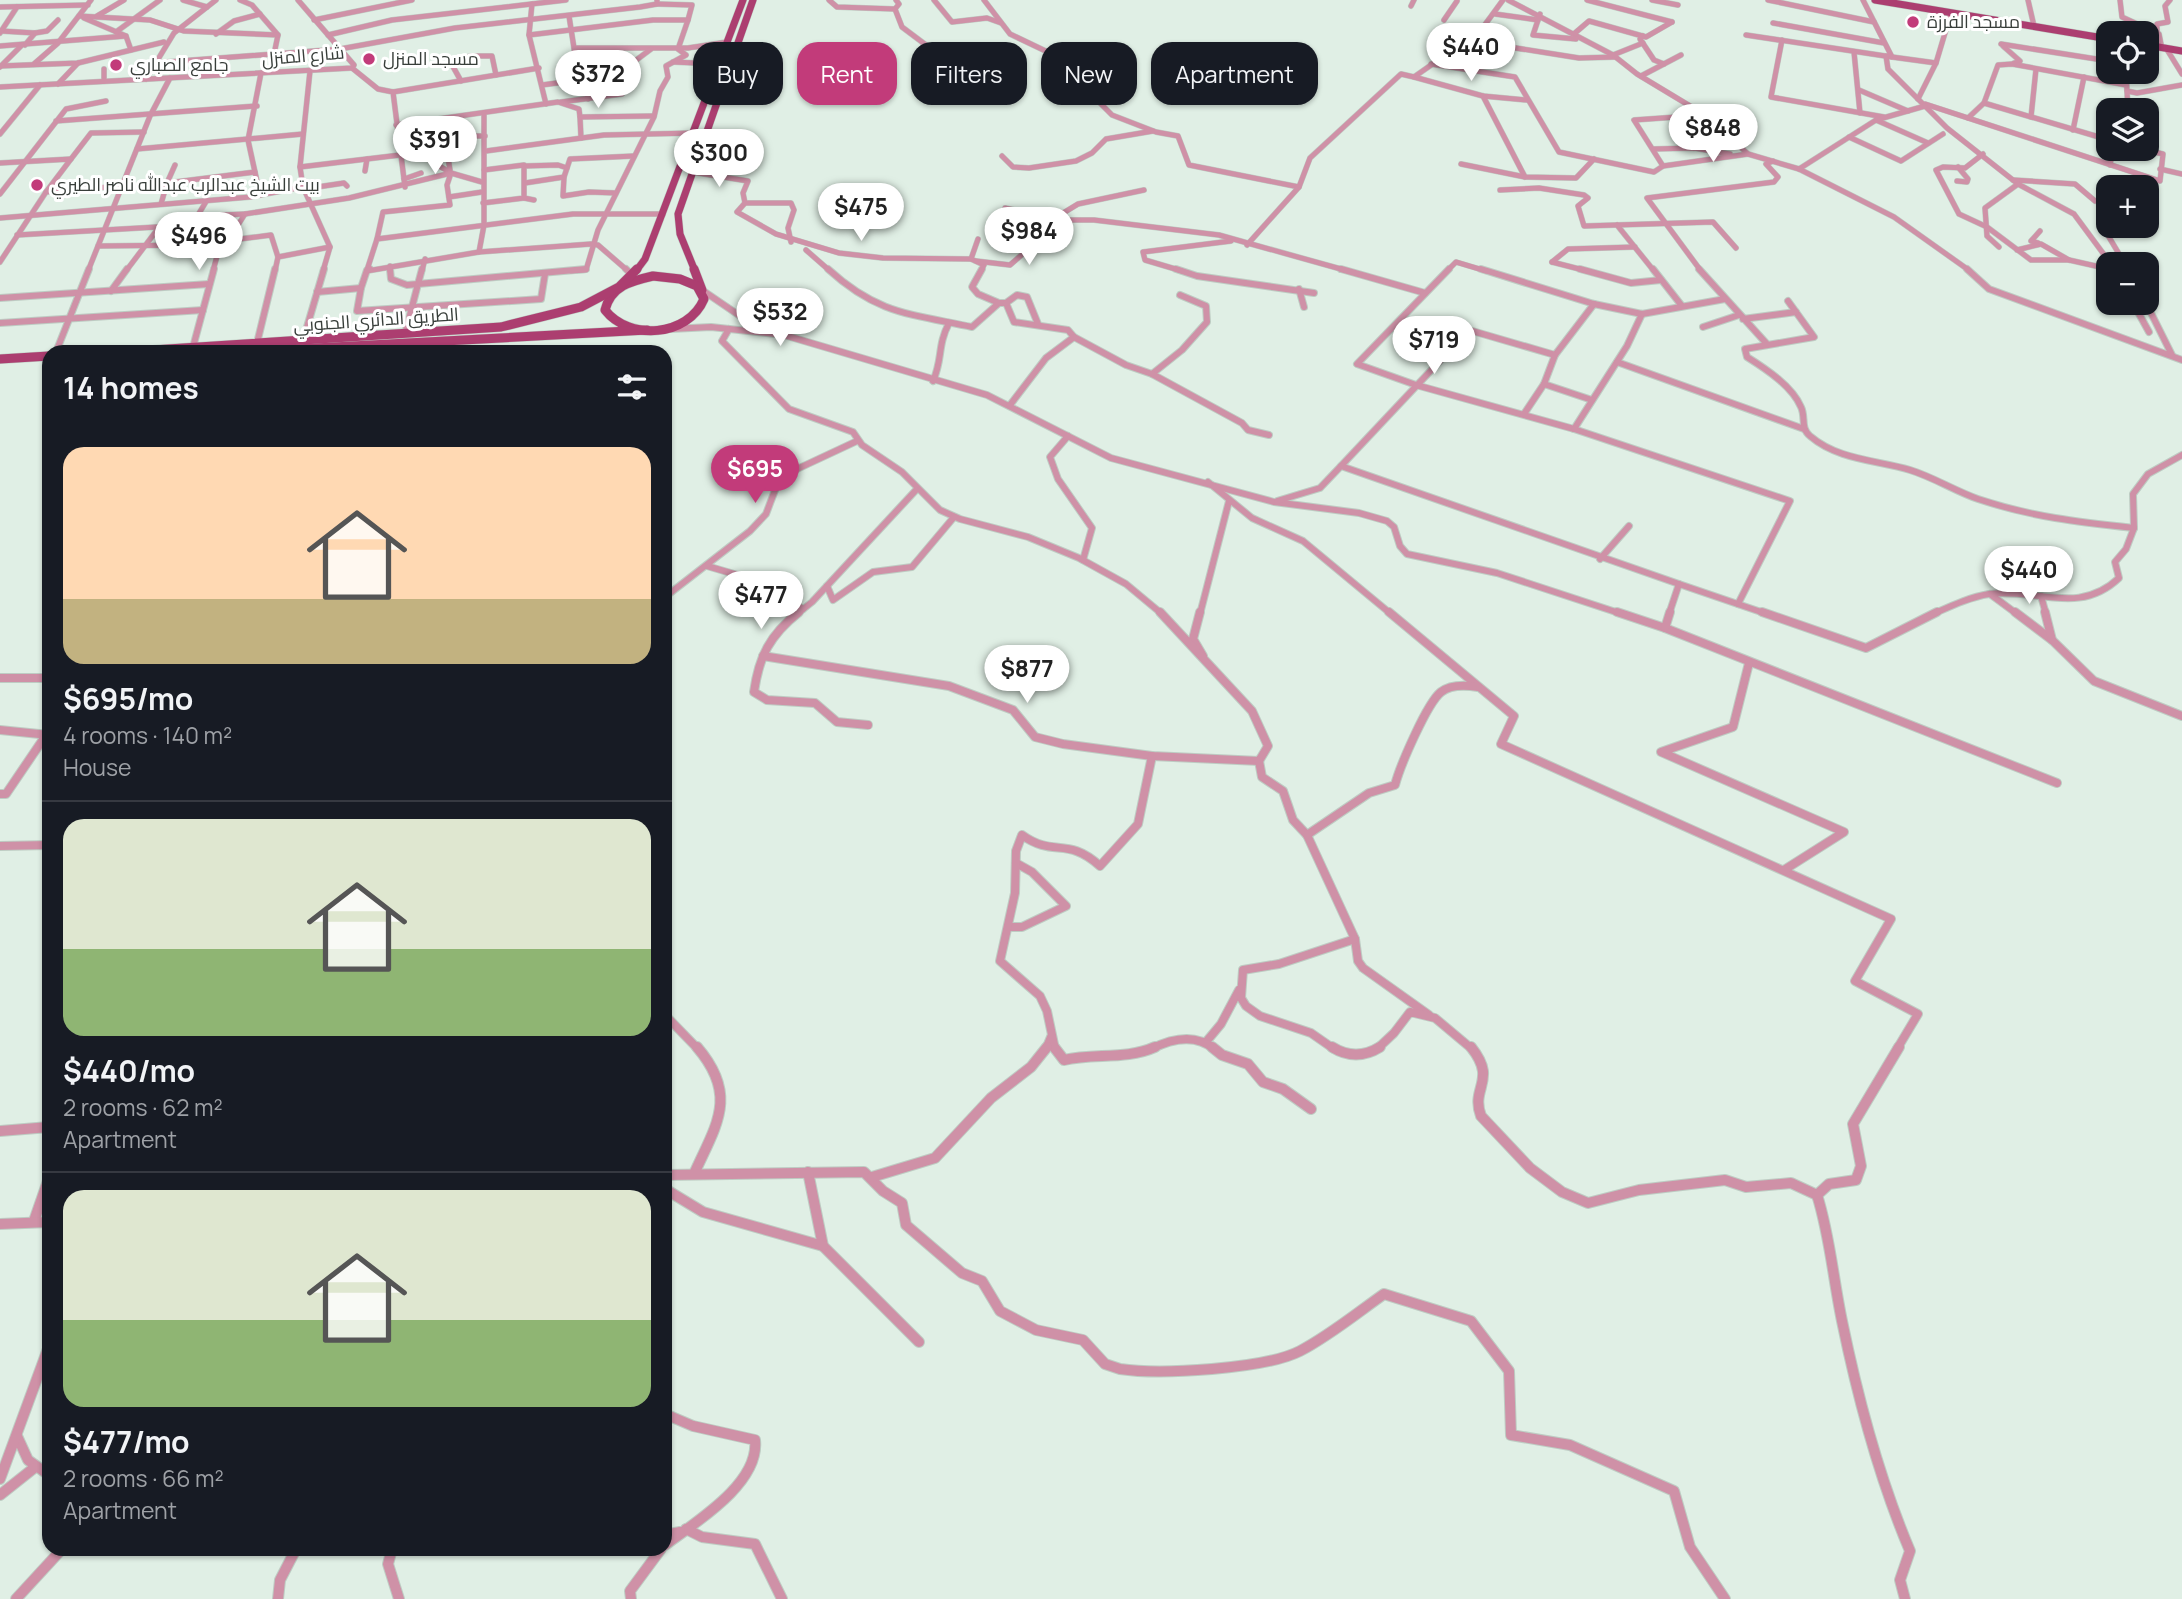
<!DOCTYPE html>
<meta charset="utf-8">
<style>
:root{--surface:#171b24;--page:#20242c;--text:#f1f3f6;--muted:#9ea1a6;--line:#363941;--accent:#c23b7a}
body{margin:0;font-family:Manrope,Cairo,sans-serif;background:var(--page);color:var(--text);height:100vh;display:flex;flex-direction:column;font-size:26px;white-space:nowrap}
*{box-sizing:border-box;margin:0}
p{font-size:23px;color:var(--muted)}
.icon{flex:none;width:38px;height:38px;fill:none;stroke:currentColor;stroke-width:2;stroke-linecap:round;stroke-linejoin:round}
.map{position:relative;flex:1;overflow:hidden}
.sheet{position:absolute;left:42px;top:345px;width:630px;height:1211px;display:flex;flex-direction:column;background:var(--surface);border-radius:21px;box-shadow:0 2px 5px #0004}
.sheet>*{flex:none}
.guide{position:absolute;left:693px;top:42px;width:665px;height:63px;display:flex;gap:14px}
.buttons{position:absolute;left:2096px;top:21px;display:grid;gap:14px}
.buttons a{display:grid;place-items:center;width:63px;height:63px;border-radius:14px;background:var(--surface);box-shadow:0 2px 5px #0004;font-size:35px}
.price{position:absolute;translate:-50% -60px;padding:0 16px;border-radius:24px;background:#fff;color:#222;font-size:23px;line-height:46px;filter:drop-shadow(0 2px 4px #0008)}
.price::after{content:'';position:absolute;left:50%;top:42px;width:21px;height:16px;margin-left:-10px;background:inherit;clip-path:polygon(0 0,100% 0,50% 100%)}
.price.selected{background:var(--accent);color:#fff}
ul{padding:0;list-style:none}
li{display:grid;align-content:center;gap:14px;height:371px;padding:0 21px}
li+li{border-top:2px solid var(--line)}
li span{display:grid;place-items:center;height:217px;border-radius:21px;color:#555}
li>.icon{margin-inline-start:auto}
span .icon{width:126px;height:126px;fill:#fffc;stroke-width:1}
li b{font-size:30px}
h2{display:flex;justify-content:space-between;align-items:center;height:84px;padding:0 21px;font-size:30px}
.chip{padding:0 24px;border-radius:21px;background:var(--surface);box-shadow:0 2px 5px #0004;font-size:24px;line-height:63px}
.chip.selected{background:var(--accent);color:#fff}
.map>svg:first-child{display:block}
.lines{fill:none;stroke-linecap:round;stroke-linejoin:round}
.minor-far3-casing{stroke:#beccc3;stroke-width:6}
.minor-far2-casing{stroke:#beccc3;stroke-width:8}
.minor-far1-casing{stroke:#beccc3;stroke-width:10}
.minor-casing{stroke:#beccc3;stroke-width:12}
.major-far1-casing{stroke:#beccc3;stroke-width:8}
.major-casing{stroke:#beccc3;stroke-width:10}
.minor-far3{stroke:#cf91a7;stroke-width:5}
.minor-far2{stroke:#cf91a7;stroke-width:6}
.minor-far1{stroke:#cf91a7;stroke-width:8}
.minor{stroke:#cf91a7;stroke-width:10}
.major-far1{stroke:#ac3e70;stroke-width:7}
.major{stroke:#ac3e70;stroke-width:9}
.poi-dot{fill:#c23b7a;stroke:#fff;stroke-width:2.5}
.labels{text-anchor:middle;stroke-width:6;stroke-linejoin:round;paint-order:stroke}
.far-poi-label{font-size:18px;fill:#383e3a;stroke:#fff;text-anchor:start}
.far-street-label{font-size:18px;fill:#383e3a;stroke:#fff}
</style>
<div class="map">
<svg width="2182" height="1599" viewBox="0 0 2182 1599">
<rect width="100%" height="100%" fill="#e0efe5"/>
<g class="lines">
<defs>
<g id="minor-far3">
<path d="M183,0l24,7"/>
<path d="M240,0l12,5 26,30 -4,19"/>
<path d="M829,0l8,7 58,2"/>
<path d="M896,0l3,4 -4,5 7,18 24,18 33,49"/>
<path d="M934,0l18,22 35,-4 14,5"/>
<path d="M984,0l26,34 44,21 11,16 2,10 15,15 13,2 17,17 44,17 22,4 11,29 110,22"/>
<path d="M1503,0l-22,30 -67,47 69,19 44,4"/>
<path d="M1508,0l105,55 24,19 68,41 43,39 51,15 95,48 76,54"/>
<path d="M1587,0l85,22"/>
<path d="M1652,0l26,5"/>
<path d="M1768,0l106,22"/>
<path d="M2028,0l6,26"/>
<path d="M2120,0l2,17 37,17 2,10 -4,3"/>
<path d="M532,4l-3,31 17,69"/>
<path d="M657,4l35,1 -4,15"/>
<path d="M1411,6l3,-6"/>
<path d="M0,7l88,-2"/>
<path d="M1495,14l43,6"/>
<path d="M1540,14l-7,21 43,4"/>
<path d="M79,16l71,4 34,11 94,4"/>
<path d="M97,16l27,-16"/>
<path d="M569,16l10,64"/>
<path d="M84,18l42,18 5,14"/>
<path d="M314,20l98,-20"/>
<path d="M1444,20l13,-19"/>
<path d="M1773,23l111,20"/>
<path d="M1481,30l28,6 -6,10 76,12 37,-1"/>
<path d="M1,31l34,2 -10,12"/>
<path d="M116,32l44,-32"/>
<path d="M2157,32v-8l11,-2 -3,-16 5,-6"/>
<path d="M0,33l17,-26"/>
<path d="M35,33l12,-2 11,-11"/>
<path d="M1575,33l14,-12 57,16 26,-15"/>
<path d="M216,34l18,-13 26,-7"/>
<path d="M328,35l64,-15 174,-20"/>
<path d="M529,35l124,-15h35l-10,29 8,6 -20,11 2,11 -8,14 -6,26 -56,113 -12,40 -15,1"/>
<path d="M1746,35l146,22 -29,-57"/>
<path d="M1643,36l-3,3 14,21 10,4"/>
<path d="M1782,40l-11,57 113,20"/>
<path d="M2001,44l108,17"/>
<path d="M0,46l126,-10"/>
<path d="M2003,46l17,15 -6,2"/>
<path d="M575,48h113l39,-6"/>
<path d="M2166,48l16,26"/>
<path d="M1854,52l6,61"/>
<path d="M1613,55l30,-12"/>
<path d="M1886,56l2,13 59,59 71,56 56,30 37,50"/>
<path d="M1892,57l44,6"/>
<path d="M673,62l46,2"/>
<path d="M153,63l187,-14 115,-21 185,-21 17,-3v-4"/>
<path d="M34,64l24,-21 33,-43"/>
<path d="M1431,64l84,13 44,75 95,20 9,-6 85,-12"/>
<path d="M0,66l78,-3 86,-21"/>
<path d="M0,67l22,-22"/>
<path d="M352,68l26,21 15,3 12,95"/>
<path d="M104,69v12"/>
<path d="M310,71l-10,96 3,20 27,60 -7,24"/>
<path d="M2126,72l1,19 10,2 45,-8"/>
<path d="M1641,76l40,-21"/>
<path d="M146,79l28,-46 42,-33"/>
<path d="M461,81l-10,-18 19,-7h22l4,19"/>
<path d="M58,84l20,-21"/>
<path d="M542,85l37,-5 6,4 3,15"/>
<path d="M0,87l352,-19 2,-3 -56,-65"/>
<path d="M1859,90l49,21"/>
<path d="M2127,91l1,19"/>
<path d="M393,92l146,-24"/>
<path d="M1483,96l42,81"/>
<path d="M1918,99l18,-36 15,-50"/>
<path d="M561,102l61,-8 7,-10 -2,-17 24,-18"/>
<path d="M1984,103l125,37"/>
<path d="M1925,104l43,14 16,-15 14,-38 14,-1 114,21"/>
<path d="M580,117l1,21"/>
<path d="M1673,117l21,31"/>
<path d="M2031,117l5,-48"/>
<path d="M1968,118l192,63 3,-27 -22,-5"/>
<path d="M1876,120l52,23"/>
<path d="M56,121l201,-15"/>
<path d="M396,125l162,-23 21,7 1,8 74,-1"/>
<path d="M2073,130l11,-53"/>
<path d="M0,134l40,-49"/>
<path d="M465,136h20"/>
<path d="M1849,137l52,24 42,-27"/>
<path d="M398,141l53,32 31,9"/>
<path d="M137,149l166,-15"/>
<path d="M1653,149l41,-1 36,6"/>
<path d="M486,151l118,-16 90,-2"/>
<path d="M1983,154l-18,14 -22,-1 -7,3 23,44 28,13 44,33h38l40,9"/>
<path d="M1002,156l11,11 16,1 47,-7 16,-8 14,-14 47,-8"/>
<path d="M71,159l20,-26 53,-1"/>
<path d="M0,163l71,-4 -25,33"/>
<path d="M1461,164l64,13 51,1 18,-19"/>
<path d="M175,165l-8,18 88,-11"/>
<path d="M2110,165l3,-16"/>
<path d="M524,166l34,-1 9,3"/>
<path d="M1663,166l-29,-46 71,-5"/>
<path d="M300,167l100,-12"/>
<path d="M1799,169l77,-49 49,-14"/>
<path d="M2160,169l22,5"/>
<path d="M450,170l-5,-31 20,-3 -11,-18"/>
<path d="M365,171l2,-12"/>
<path d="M692,172l56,9 -5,12 2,10 -8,9 39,22 63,19 44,5 88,1"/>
<path d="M564,177l-1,19 26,-4 27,1"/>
<path d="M404,179l17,-6"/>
<path d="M2013,180l62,4 20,17"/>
<path d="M1957,181l10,1 1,-3 -10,-12"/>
<path d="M525,183l39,-6 6,-18 64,-3"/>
<path d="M304,189l40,-6 3,3"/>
<path d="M1500,190l39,-2 45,7 4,3 -10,8 6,20 129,-4 23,26"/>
<path d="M0,194l66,-85 40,-8"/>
<path d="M260,195l-12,-55 13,-67"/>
<path d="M449,197l33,-5"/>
<path d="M524,198l10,2"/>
<path d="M483,203l41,-5v-33l-40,5"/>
<path d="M745,203h46l3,7 -6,18 3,14"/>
<path d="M161,204l6,-21"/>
<path d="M1005,208l57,12h32l125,15 129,36"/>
<path d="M245,214l104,-16 102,-25 -4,12 3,20 -67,7 -6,27"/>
<path d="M197,216l48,-2 -16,25 -9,6 -7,26"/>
<path d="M0,218l250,-21 53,-10"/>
<path d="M1055,218l23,-14 66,-14"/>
<path d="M2100,222l25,42"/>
<path d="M1617,225l37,46"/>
<path d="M17,235l175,-10 15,-25"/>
<path d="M978,239l-7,20 13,6 -3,6"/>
<path d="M2038,243l-7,-2 9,-10"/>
<path d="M1247,245l52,-58 11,-29 91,-84 13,3"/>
<path d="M98,246l94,-1 79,-10 7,22 -3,14"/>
<path d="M1999,247l-12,-11 -2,-28 33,-24"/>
<path d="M806,250l24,21"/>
<path d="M2017,250l24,-6 28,16"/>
<path d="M479,252l5,-27v-112"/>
<path d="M278,257l52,-10"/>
<path d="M976,261l34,4 52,-45"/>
<path d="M0,262l46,-70 76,-6"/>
<path d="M1552,262l35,9"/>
<path d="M1552,262l16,-13 67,-2"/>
<path d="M390,266v5"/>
<path d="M367,270l10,-31 196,-25h90"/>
<path d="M88,271l62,-155 20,-38"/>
<path d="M126,271l34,-45"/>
<path d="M367,271l112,-19 112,-8 7,1 30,26"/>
<path d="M422,271l3,-12"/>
<path d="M1182,271l-37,-11 -2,-8 88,-11"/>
<path d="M1447,271l9,-9 30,9"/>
<path d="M1701,271l-54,-73 127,-16 4,-5 -12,-13 7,-3"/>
</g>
<g id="minor-far2">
<path d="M390,269l1,10 16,6 11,-1 4,-15"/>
<path d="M626,269l7,7"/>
<path d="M828,269c49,45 82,45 144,58l27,-24h7l8,19 54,8 6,7"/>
<path d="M982,269l-10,18 6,7 21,9"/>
<path d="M1176,269l21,7 117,17"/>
<path d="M1341,269l84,24"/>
<path d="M1449,269l-92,95 59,21 158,44 53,-83 15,-32"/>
<path d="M1481,269l113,35 48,10"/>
<path d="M1580,269l51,14 30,-3"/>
<path d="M1653,269l29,37"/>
<path d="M1699,269l67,74"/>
<path d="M1967,269l22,20 193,71"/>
<path d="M361,288l6,-18 3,-1"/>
<path d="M1299,289l5,18"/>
<path d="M111,291l16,-22"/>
<path d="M317,292l44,-4 -4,23 184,-12 4,-25"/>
<path d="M0,298l209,-14"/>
<path d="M1788,301l26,36 -69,12 2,8c19,12 45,29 54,50 5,10 -1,21 9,29 28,24 66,24 100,34 23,7 45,21 68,29 54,18 100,23 156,29"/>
<path d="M1006,303l11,-8 10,2 11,27"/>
<path d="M2133,303l16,29"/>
<path d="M2146,303l26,52"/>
<path d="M1642,314l83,-15"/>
<path d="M1743,319l53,-7"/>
<path d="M0,323l203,-13"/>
<path d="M1703,327l36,-12"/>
<path d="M671,329l40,-2 73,8 -41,-17 -41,-28"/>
<path d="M729,329l-7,12 67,68 64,23 9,13 40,27 38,38 20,9 68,18 51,21 47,26 36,30"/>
<path d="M405,334l13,-50 168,-15"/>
<path d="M784,335l203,60 124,63 163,44 85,11 28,8 7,6 6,19 7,8 90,19 125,41"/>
<path d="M257,343l18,-74"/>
<path d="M302,344l22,-75"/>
<path d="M193,347l21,-78"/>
<path d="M56,352l33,-83"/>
<path d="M1617,362l187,67"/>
<path d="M1152,374l30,-24 25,-28 -1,-16 -26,-11"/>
<path d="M933,381c10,-22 4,-35 16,-58"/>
<path d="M1544,384l11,-29 39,-51"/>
<path d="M1010,405l36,-47 28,-21 52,28 26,9 90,49 6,7 21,5"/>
<path d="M1524,414l20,-30 48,16"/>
<path d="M1574,429l216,72 -52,103"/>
<path d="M1068,436l-18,21 8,22 34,49 -9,32"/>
<path d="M1341,466l128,-136 86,25"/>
<path d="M1208,482l44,36 51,23 88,73"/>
<path d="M1277,501l43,-13 21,-22 338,118"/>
<path d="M1600,559l29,-33"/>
<path d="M707,566l51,15 10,12 20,6 15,10"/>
<path d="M827,586l6,14 40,-28 39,-5 42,-50"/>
<path d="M1990,594l27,20"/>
<path d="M2041,596l5,18"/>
<path d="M665,597l85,-66 16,-17 14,-37 77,-36"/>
<path d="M797,614l15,-12 104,-112"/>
<path d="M1200,614l29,-113"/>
<path d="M1669,614l10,-30 88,30"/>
<path d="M1933,614c18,-8 37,-17 56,-20 48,-6 90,22 130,-16l-4,-16 11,-13 8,-21 -1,-34 15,-20 34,-19"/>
</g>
<g id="minor-far1">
<path d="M799,612c-29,23 -40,44 -45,80l13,8 48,3 22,19 31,3"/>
<path d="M1200,612l-7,27 10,17"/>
<path d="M1389,612l125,104 -13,28 390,175 -36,62 63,33 -21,35"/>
<path d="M1617,612l48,16 392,155"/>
<path d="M1762,612l104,36 71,-36"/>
<path d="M2015,612l37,28"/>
<path d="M2045,612l7,28 42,41 88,35"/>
<path d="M1665,628l5,-16"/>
<path d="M763,656l186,30 64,24 22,27 28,7 89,12 107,5 9,-15 -16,-35 -92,-99"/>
<path d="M1749,663l-16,64 -72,25 183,80 -60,38"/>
<path d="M0,678h49"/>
<path d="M0,730l49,5"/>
<path d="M1259,761l3,16 21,14 10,29 14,15 48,104 3,22 5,7 66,47"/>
<path d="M0,794h6l40,-59"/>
<path d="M1307,835l62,-42 26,-8c5,-19 32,-82 46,-93 10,-8 25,-7 37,-5"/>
<path d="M0,846l49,-1"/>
<path d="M1010,927h12l44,-21 -34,-34 -16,-9"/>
<path d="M665,1015l33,34"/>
<path d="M1206,1042l15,-18 18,-34"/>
<path d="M1046,1049l5,-12"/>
<path d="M1055,1049l-8,-38 -7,-15 -40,-35 15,-68 1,-42 6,-16c32,23 45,1 78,31l38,-42 14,-68"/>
<path d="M1151,1049c20,-10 44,-16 63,0"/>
<path d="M1334,1049l-23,-16 -51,-17 -14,-10 -5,-8 2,-28 36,-6 76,-25"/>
<path d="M1377,1049l17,-16 16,-21 25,6 37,31"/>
</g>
<g id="minor">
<path d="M1054,1047l10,13c31,-7 62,0 91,-13"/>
<path d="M1212,1047l10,8 26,9 15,18 20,7 28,20"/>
<path d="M1332,1047c16,10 32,10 48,0"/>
<path d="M1471,1047c27,34 -1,40 10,69l49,52 32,24 26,11 51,-13 86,-10 21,7 45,-4 26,12"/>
<path d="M1899,1047l-46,77 8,42 -5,14 -27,4 -12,11c13,41 16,83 25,126 16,78 37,157 68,230l-10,29 5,19"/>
<path d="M0,1131l49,-4"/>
<path d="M808,1172l15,74 96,96"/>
<path d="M694,1174c22,-49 45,-78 3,-127"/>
<path d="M665,1175l199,-3 19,19 19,12 4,22 56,48 20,8 18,30 36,19 47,10 22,24 15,5c40,6 145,0 180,-18 29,-15 57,-38 84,-57l87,27 38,50 2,64 59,10 104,46 16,56 35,52"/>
<path d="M872,1177l63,-19 56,-60 40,-31 16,-20"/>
<path d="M665,1189l38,23 120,34"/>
<path d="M34,1221l15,-43"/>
<path d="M0,1224l49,-2"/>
<path d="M665,1414l28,12 62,14c5,43 -59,82 -90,105"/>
<path d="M17,1436l11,24 21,15"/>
<path d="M0,1479l49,-133"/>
<path d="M0,1495l34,-27"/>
<path d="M686,1529l16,8 53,7 27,55"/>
<path d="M665,1535l15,-3"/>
<path d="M392,1549l-4,15 11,35"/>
<path d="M16,1599l46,-50"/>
<path d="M278,1599l2,-19 16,-31"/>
<path d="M631,1599l-1,-8 31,-42"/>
</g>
<g id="major-far1">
<path d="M1875,0l234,39"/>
<path d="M2147,45l35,6"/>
<path d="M636,271l9,-12 98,-259"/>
<path d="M695,271l-15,-37 -2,-20 75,-214"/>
</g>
<g id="major">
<path d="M694,269l8,21"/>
<path d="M653,276l27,3 17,7 7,13c-16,38 -75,42 -99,11 6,-24 26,-29 48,-34z"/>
<path d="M122,352l379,-25 80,-20 38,-20 18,-18"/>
<path d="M240,352l407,-22"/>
<path d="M0,359l49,-3"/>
</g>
</defs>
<!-- minor-far3 casing -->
<use href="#minor-far3" class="minor-far3-casing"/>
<!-- minor-far2 casing -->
<use href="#minor-far2" class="minor-far2-casing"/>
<!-- minor-far1 casing -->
<use href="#minor-far1" class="minor-far1-casing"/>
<!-- minor casing -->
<use href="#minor" class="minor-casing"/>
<!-- major-far1 casing -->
<use href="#major-far1" class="major-far1-casing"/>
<!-- major casing -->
<use href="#major" class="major-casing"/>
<!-- minor-far3 -->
<use href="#minor-far3" class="minor-far3"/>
<!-- minor-far2 -->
<use href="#minor-far2" class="minor-far2"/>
<!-- minor-far1 -->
<use href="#minor-far1" class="minor-far1"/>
<!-- minor -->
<use href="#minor" class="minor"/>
<!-- major-far1 -->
<use href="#major-far1" class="major-far1"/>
<!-- major -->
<use href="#major" class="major"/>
</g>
<!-- markers -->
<g class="poi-dot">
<circle cx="1913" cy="22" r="7"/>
<circle cx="369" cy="59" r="7"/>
<circle cx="116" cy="65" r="7"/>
<circle cx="37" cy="185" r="7"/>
</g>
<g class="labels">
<!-- far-poi labels -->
<g class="far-poi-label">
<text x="1927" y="28">مسجد الفرزة</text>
<text x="383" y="65">مسجد المنزل</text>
<text x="130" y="71">جامع الصباري</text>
<text x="51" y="191">بيت الشيخ عبدالرب عبدالله ناصر الطيري</text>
</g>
<!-- far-street labels -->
<g class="far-street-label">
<text transform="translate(303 56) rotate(-5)" y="6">شارع المنزل</text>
<text transform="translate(376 320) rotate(-4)" y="6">الطريق الدائري الجنوبي</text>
</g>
</g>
</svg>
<div class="buttons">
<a><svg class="icon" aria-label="locate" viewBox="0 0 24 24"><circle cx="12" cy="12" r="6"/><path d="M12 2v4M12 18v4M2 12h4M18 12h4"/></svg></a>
<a><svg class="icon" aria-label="layers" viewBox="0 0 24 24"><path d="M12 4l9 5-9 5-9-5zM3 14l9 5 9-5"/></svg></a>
<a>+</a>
<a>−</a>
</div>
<b class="price" style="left:1471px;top:83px">$440</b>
<b class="price" style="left:598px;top:110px">$372</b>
<b class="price" style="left:1713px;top:164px">$848</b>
<b class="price" style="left:435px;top:176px">$391</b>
<b class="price" style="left:719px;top:189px">$300</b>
<b class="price" style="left:861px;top:243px">$475</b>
<b class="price" style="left:1029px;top:267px">$984</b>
<b class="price" style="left:199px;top:272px">$496</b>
<b class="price" style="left:780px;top:348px">$532</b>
<b class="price" style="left:1434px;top:376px">$719</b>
<b class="price selected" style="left:755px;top:505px">$695</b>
<b class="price" style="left:2029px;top:606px">$440</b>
<b class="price" style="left:761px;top:631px">$477</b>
<b class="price" style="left:1027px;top:705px">$877</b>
<div class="guide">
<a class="chip">Buy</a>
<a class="chip selected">Rent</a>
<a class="chip">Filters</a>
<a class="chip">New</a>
<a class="chip">Apartment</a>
</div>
<section class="sheet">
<h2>14 homes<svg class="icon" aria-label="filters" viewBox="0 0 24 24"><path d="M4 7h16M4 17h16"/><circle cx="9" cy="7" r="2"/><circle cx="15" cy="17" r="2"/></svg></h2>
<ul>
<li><span style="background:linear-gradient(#ffd9b3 70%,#c2b280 0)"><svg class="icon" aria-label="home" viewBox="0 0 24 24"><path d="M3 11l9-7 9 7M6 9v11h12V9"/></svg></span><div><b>$695/mo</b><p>4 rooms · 140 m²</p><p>House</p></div></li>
<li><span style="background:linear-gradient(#dfe7d0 60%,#8fb573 0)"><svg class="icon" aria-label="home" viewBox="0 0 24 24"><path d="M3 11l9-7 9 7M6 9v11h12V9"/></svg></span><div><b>$440/mo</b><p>2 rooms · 62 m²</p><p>Apartment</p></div></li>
<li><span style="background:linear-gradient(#dfe7d0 60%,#8fb573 0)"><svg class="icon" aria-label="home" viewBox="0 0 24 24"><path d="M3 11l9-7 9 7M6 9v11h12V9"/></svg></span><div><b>$477/mo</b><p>2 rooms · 66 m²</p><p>Apartment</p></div></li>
</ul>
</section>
</div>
